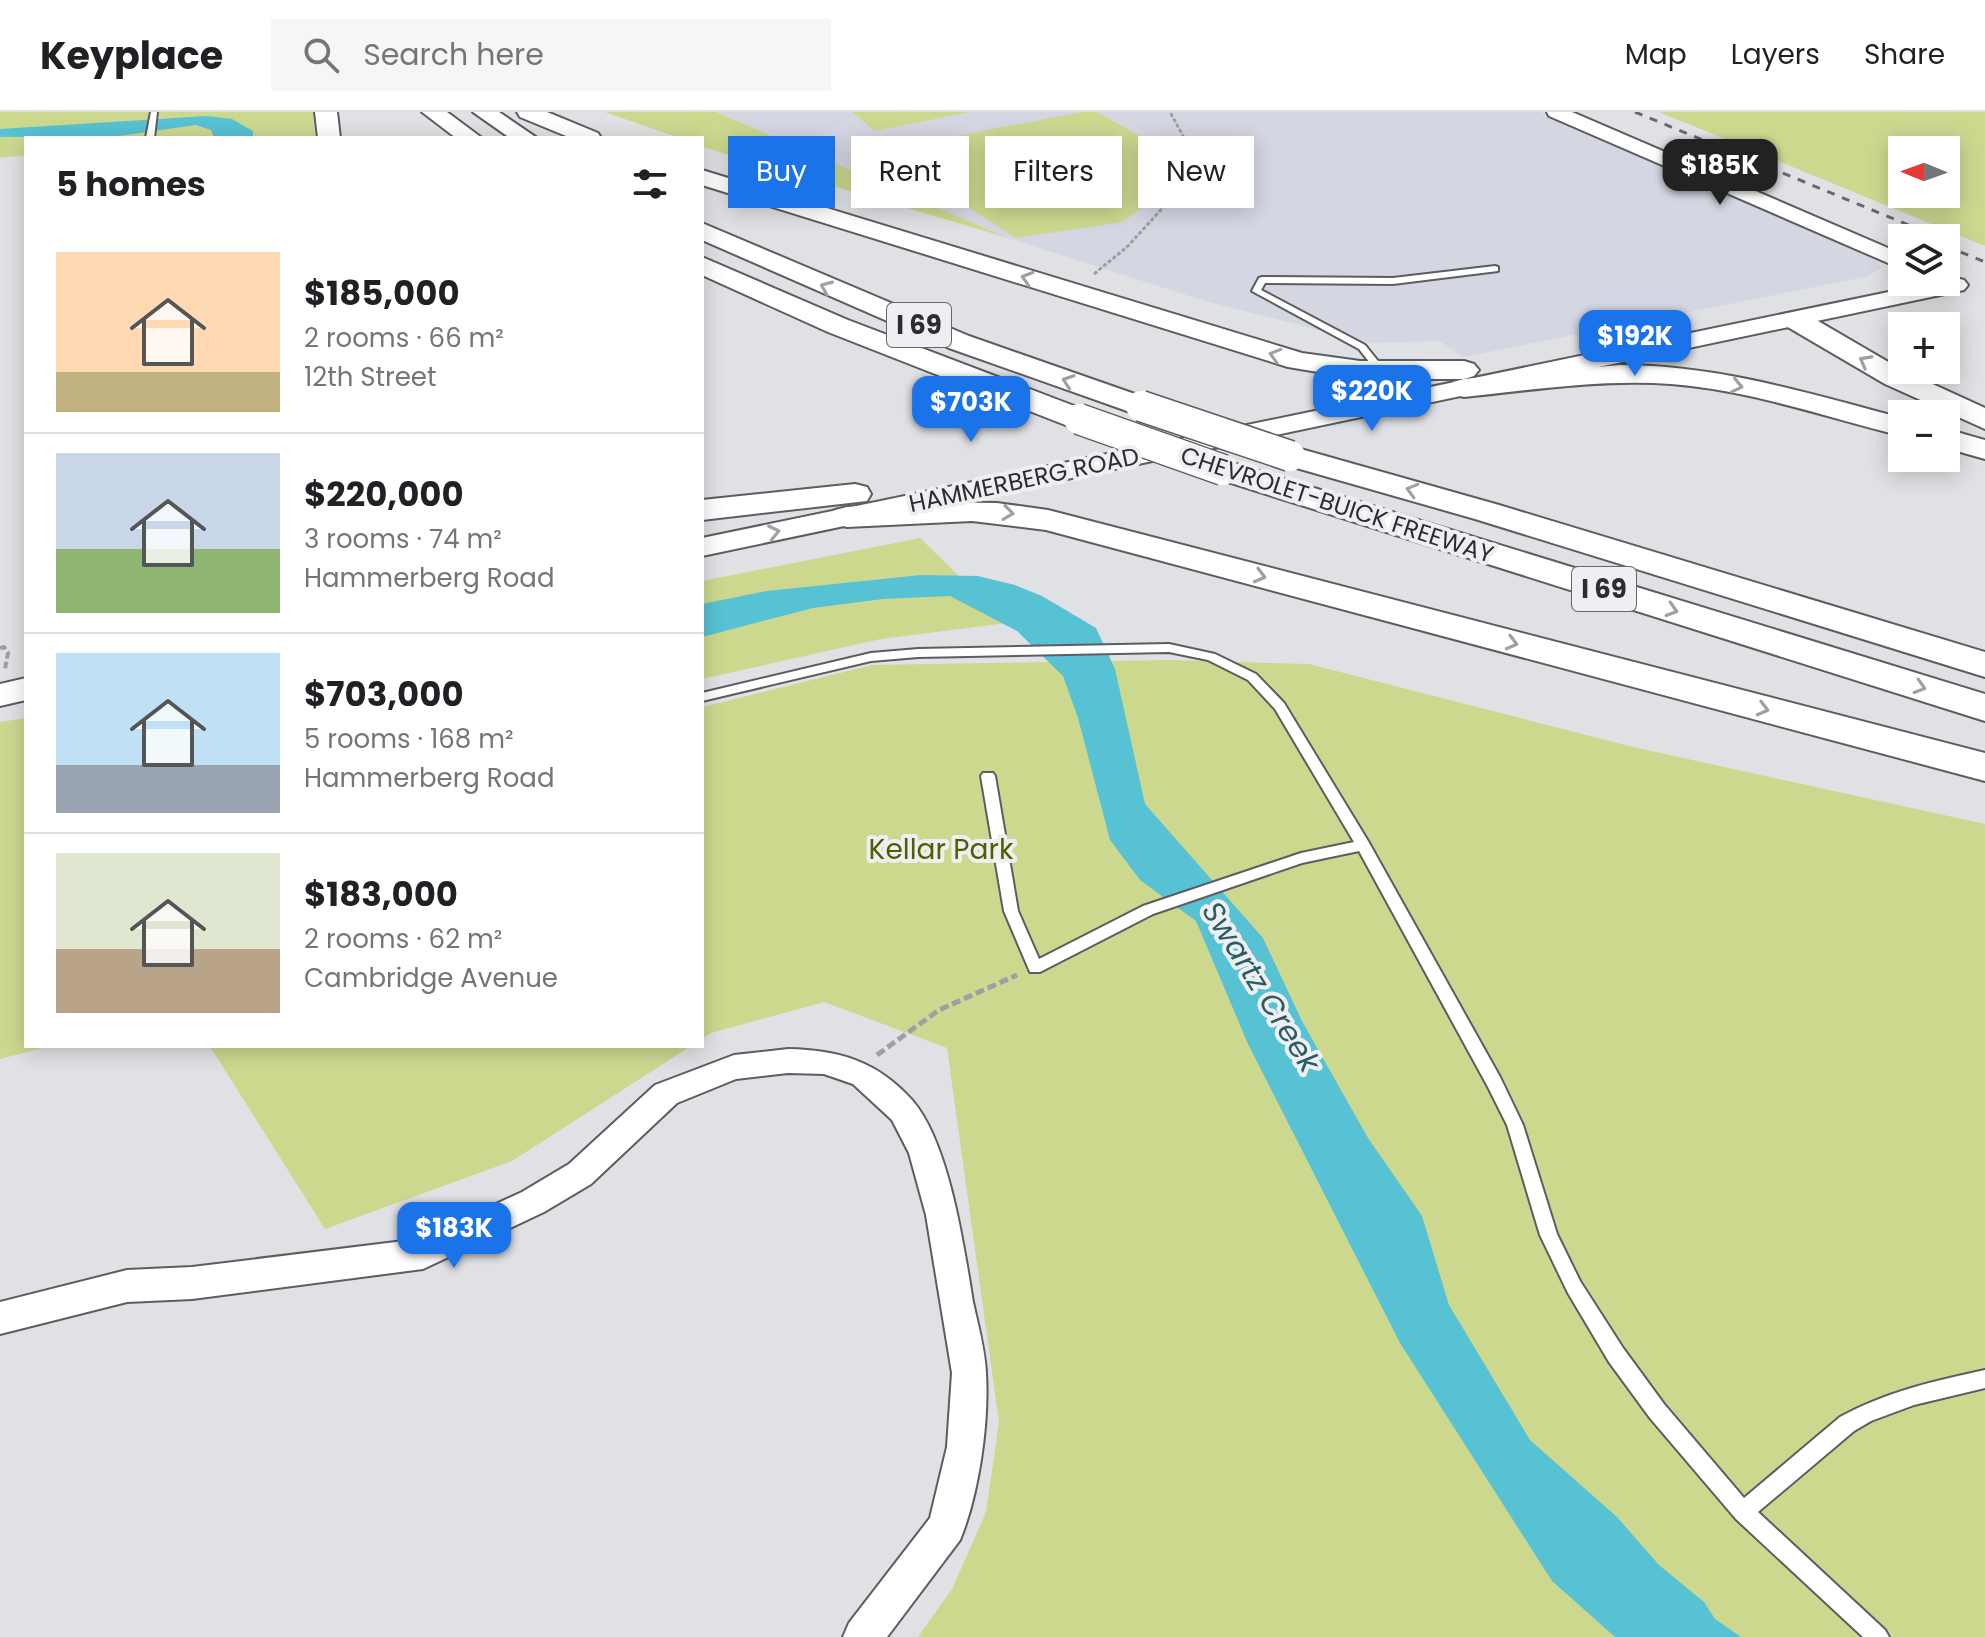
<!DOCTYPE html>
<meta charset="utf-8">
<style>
:root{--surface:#fff;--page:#f6f6f6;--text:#202124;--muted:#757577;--line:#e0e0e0;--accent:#1a73e8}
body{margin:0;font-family:Poppins,sans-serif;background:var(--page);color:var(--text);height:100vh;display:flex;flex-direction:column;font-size:30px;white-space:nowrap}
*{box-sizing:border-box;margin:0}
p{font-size:26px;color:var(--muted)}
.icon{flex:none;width:44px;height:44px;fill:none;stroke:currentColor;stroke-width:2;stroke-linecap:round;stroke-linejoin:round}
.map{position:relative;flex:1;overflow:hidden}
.drawer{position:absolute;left:24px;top:24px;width:680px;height:912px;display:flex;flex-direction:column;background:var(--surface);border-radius:0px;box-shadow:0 4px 20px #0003}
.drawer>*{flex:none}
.banner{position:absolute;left:728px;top:24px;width:760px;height:72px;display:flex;gap:16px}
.needle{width:52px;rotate:271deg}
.tools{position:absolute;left:1888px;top:24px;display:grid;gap:16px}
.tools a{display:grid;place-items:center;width:72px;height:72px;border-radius:0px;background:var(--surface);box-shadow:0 4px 20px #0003;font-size:40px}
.price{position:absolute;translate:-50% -68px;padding:0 18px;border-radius:16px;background:var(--accent);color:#fff;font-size:26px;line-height:52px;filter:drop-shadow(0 2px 4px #0008)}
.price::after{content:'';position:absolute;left:50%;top:48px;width:24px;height:18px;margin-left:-12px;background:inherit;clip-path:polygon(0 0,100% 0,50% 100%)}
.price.active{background:#222;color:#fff}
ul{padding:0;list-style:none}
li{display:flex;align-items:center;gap:24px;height:200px;padding:0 32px}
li+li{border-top:2px solid var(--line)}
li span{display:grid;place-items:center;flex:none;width:224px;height:160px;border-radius:0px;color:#555}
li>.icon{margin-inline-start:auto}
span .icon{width:96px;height:96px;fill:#fffc;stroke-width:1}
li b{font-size:34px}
h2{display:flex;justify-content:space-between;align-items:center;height:96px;padding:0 32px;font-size:34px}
.pill{padding:0 28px;border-radius:0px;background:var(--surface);box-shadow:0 4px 20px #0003;font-size:28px;line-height:72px}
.pill.active{background:var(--accent);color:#fff}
header{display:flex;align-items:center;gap:48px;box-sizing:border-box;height:112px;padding:0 40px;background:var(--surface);border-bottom:2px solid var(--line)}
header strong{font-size:38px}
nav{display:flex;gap:44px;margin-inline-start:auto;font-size:28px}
.search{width:560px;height:72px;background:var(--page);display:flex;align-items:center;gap:20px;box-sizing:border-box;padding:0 28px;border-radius:0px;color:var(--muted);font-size:30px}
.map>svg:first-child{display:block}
.built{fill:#d4d7e2}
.green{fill:#cdd88f;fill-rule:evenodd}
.water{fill:#57c2d3}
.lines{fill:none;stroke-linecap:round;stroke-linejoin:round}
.lane-casing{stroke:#5c5d60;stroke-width:4}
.street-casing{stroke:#5c5d60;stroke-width:4}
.secondary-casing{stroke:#5c5d60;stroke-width:4}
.highway-casing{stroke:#5c5d60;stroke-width:4}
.path-far2{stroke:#9e9fa2;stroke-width:3;stroke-dasharray:4 2;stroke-linecap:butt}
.path-far1{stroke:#9e9fa2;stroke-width:4;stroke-dasharray:7 3;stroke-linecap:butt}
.path{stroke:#9e9fa2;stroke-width:5;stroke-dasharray:9 4;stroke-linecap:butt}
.lane{fill:#fff;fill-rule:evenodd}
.street{fill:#fff;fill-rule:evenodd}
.secondary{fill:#fff;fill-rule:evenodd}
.highway{fill:#fff;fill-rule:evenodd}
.rail{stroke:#68696b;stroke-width:3;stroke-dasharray:8 8;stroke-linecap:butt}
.highway-bridge-casing{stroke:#5c5d60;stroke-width:33;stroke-linecap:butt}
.highway-bridge{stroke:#fff;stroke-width:30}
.oneway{stroke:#a0a0a1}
.labels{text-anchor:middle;stroke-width:8;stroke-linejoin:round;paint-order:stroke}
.far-street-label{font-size:24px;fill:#2d2d2f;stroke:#edeff2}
.shield{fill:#edeff2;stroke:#67676a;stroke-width:2}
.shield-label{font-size:26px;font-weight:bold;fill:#2d2d2f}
.park-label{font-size:28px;fill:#545c00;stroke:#edeff2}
.water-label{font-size:30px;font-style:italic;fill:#2c5b63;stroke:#edeff2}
</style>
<header>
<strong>Keyplace</strong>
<div class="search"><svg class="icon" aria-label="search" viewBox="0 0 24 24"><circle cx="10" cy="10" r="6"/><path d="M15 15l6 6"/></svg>Search here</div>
<nav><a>Map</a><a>Layers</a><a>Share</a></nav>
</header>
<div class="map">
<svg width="1985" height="1525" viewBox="0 0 1985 1525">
<rect width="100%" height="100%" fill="#e0e1e5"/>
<!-- built -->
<path class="built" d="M716,0h824l316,137 22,13 3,6 -16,9 -402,80 -23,-16 -72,2 -166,-43 -194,-62z"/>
<!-- green -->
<g class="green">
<path d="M0,0h313l2,26h-289v17l-26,3z"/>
<path d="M605,0h111l292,126 -299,-89 -7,-3v-8h-23z"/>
<path d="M852,0h117l-94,19z"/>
<path d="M1082,0h14l68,37 5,39 -46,34 -107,16 -129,-82 7,-8z"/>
<path d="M1659,0h326v134zM1902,38h44v44h-44z"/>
<path d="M920,426l87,85 -126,16 -179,40v-98z"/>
<path d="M1170,548l139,4 324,83 352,77v813h-1067l34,-48 34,-77 13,-90 -52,-374 -123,-46 -113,31 -9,6v-332l170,-42z"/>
<path d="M26,606v328h24l-50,13v-337z"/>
<path d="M204,934h487l-179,115 -187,68 -114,-181z"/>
</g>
<!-- water -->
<g class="water">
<path d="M207,4l25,3 21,12v7h-39l-3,-8 -15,-5 -77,11 -119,1v-8z"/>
<path d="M921,463l57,1 37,9 27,11 54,32 19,41 30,135 118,134 39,83 66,117 54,78 27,89 81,135 87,77 42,48 45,37 11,17 26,18h-126l-63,-56 -152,-238 -152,-299 -52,-123 -56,-41 -30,-40 -32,-122 -15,-42 -46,-45 -67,-35 -67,3 -70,9 -111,29v-33l65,-13z"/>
</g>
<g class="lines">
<defs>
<g id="lane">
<path d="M151,0h6l-3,26h-8z"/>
<path d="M1495,154l3,1v4l-105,13 -128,-1 -4,7 104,55 21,26 -5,3 -3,-1 -19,-24 -107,-58 7,-13 3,-1 131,1z"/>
<path d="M1169,532l46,10 41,20 28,29 84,138 132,236 23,48 34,109 23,47 43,67 41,56 80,94 96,-81c46,-25 94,-36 145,-47v18l-71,17 -43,16 -17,10 -96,81 127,118 4,7h-26l-127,-118 -86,-101 -41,-56 -41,-69 -28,-58 -33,-110 -19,-38 -129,-236 -57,12 -149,51 -113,58h-10l-26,-61 -23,-135 2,-3h10l2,3 23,135 21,48 104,-53 158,-53 53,-11 -79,-133 -27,-29 -40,-20 -39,-8 -251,5 -47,4 -169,40v-8l169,-40 47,-4z"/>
</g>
<path id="street" d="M788,937c51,1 89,12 124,51 37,42 52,147 61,202 5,23 12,48 13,71 3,50 -7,121 -26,167l-73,97h-44l6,-14 81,-105 17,-71 5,-74 -26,-158 -17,-62 -17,-33 -39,-36 -29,-10 -36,-1 -52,6 -59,24 -86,81 -47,28 -121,57 -231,30 -65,3 -127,32v-32l127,-32 65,-3 228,-28 102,-47 47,-28 86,-79 79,-30z"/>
<g id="secondary">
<path d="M1547,0h25l330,142v15l-353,-153z"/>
<path d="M1956,166l8,2 4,5 -4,5 -1262,266v-18z"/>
<path d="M26,566v22l-26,6v-22z"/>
</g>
<g id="highway">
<path d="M315,0h22l3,26h-22z"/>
<path d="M422,0h25l35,26h-26z"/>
<path d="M473,0h26l38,26h-27z"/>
<path d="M517,0h30l51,21 3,5h-30l-51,-21z"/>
<path d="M702,58l600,183 58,8h104l10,3 5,6 -5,6 -10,3h-104l-72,-12 -586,-182z"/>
<path d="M702,111l267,113 183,64 4,6 -4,6 -11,3 -11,-3 -181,-64 -247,-108z"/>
<path d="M702,145l146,63 242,92 4,7 -4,7 -11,2 -11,-2 -240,-94 -126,-57z"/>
<path d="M1796,200l10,2 96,56 83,38v21l-100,-45 -99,-58 -4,-6 4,-6z"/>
<path d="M1620,253c97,0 188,28 282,53v18c-77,-19 -152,-46 -231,-52 -69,-5 -139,6 -207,13l-11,-3 -4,-6 4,-6 11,-3z"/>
<path d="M1946,317l39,11v19l-39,-11z"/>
<path d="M1290,334l209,59 486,147v25l-510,-158 -196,-56 -5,-7 5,-7z"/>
<path d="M1223,348l762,234v27l-773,-244 -5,-7 5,-7z"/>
<path d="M855,372l12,3 4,7 -4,7 -165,19v-20z"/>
<path d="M923,390l74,1 51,7 937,243v28l-939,-251 -74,-9 -125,6 -12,-3 -5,-7 5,-7 12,-3z"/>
</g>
</defs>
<!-- lane casing -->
<use href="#lane" class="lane-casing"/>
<!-- street casing -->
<use href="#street" class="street-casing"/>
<!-- secondary casing -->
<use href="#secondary" class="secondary-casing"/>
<!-- highway casing -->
<use href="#highway" class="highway-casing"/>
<!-- path-far2 -->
<path class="path-far2" d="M1094,162l33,-27 53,-58 8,-44 -18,-33"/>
<!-- path-far1 -->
<path class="path-far1" d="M0,536l4,-1 4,6 -3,16"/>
<!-- path -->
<path class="path" d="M877,943l62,-45 78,-35"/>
<!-- lane -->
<use href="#lane" class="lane"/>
<!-- street -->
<use href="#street" class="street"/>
<!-- secondary -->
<use href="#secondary" class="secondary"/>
<!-- highway -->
<use href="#highway" class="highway"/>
<!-- rail -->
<g class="rail">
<path d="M1635,0l305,126"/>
<path d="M1946,134l39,16"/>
</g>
<defs>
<g id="highway-bridge">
<path d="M1141,294l149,50"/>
<path d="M1079,307l144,51"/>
</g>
</defs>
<!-- highway-bridge casing -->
<use href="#highway-bridge" class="highway-bridge-casing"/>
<!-- highway-bridge -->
<use href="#highway-bridge" class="highway-bridge"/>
</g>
<!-- one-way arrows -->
<defs><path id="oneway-chevron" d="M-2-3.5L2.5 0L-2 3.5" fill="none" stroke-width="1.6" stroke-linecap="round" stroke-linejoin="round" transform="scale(2)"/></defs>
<g class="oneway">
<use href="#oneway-chevron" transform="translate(1027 166) rotate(-163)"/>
<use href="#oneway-chevron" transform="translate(826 175) rotate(-157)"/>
<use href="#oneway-chevron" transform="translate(1275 243) rotate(-164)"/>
<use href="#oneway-chevron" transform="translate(1865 249) rotate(-151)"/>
<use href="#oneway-chevron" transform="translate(1068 269) rotate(-161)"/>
<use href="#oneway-chevron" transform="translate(1737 274) rotate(13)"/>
<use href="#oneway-chevron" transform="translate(1412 378) rotate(-164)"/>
<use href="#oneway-chevron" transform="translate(1008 401) rotate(8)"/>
<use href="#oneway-chevron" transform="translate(774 420) rotate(-12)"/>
<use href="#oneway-chevron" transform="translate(1260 464) rotate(15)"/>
<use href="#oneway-chevron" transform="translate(1672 498) rotate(17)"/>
<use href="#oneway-chevron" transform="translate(1512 531) rotate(15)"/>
<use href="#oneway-chevron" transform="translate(1920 575) rotate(17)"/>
<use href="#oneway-chevron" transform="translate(1763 597) rotate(15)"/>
</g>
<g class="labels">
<!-- far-street labels -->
<g class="far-street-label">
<text transform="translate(1024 368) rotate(-12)" y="8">HAMMERBERG ROAD</text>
<text transform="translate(1337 393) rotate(18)" y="8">CHEVROLET-BUICK FREEWAY</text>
</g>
<!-- shield labels -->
<g class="shield">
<rect x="887" y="191" width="64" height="44" rx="6"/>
<rect x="1572" y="455" width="64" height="44" rx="6"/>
</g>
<g class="shield-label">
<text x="919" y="222">I 69</text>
<text x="1604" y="486">I 69</text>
</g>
<!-- park labels -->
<g class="park-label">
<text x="941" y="747">Kellar Park</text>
</g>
<!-- water labels -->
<g class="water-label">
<text transform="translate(1261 875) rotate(58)" y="10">Swartz Creek</text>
</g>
</g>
</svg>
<div class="tools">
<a><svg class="needle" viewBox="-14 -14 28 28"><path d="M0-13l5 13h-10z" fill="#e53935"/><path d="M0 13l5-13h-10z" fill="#757577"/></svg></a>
<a><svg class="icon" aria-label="layers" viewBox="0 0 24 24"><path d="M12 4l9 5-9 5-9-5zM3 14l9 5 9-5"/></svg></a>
<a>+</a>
<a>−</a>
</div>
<b class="price active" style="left:1720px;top:95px">$185K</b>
<b class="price" style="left:1635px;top:266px">$192K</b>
<b class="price" style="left:1372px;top:321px">$220K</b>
<b class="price" style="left:971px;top:332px">$703K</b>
<b class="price" style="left:454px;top:1158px">$183K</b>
<div class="banner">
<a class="pill active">Buy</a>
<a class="pill">Rent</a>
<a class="pill">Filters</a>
<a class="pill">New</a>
</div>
<section class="drawer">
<h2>5 homes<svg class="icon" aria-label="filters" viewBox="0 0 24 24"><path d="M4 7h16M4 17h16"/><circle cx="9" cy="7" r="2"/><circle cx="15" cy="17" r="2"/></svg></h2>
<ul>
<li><span style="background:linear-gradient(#ffd9b3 75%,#c2b280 0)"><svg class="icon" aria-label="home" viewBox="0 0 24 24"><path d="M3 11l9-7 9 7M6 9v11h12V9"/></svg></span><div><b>$185,000</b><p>2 rooms · 66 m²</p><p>12th Street</p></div></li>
<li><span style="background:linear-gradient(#c9d6e8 60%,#8fb573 0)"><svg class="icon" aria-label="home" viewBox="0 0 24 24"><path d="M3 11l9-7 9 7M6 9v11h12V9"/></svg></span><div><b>$220,000</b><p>3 rooms · 74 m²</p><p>Hammerberg Road</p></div></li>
<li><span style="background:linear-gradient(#bfe0f5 70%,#9aa5b1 0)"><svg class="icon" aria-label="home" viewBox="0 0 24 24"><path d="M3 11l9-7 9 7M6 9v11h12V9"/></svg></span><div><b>$703,000</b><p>5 rooms · 168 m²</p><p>Hammerberg Road</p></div></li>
<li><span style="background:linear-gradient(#dfe7d0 60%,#b9a48a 0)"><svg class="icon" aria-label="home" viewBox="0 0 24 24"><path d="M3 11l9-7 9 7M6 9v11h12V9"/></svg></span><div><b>$183,000</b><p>2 rooms · 62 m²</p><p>Cambridge Avenue</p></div></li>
</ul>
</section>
</div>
